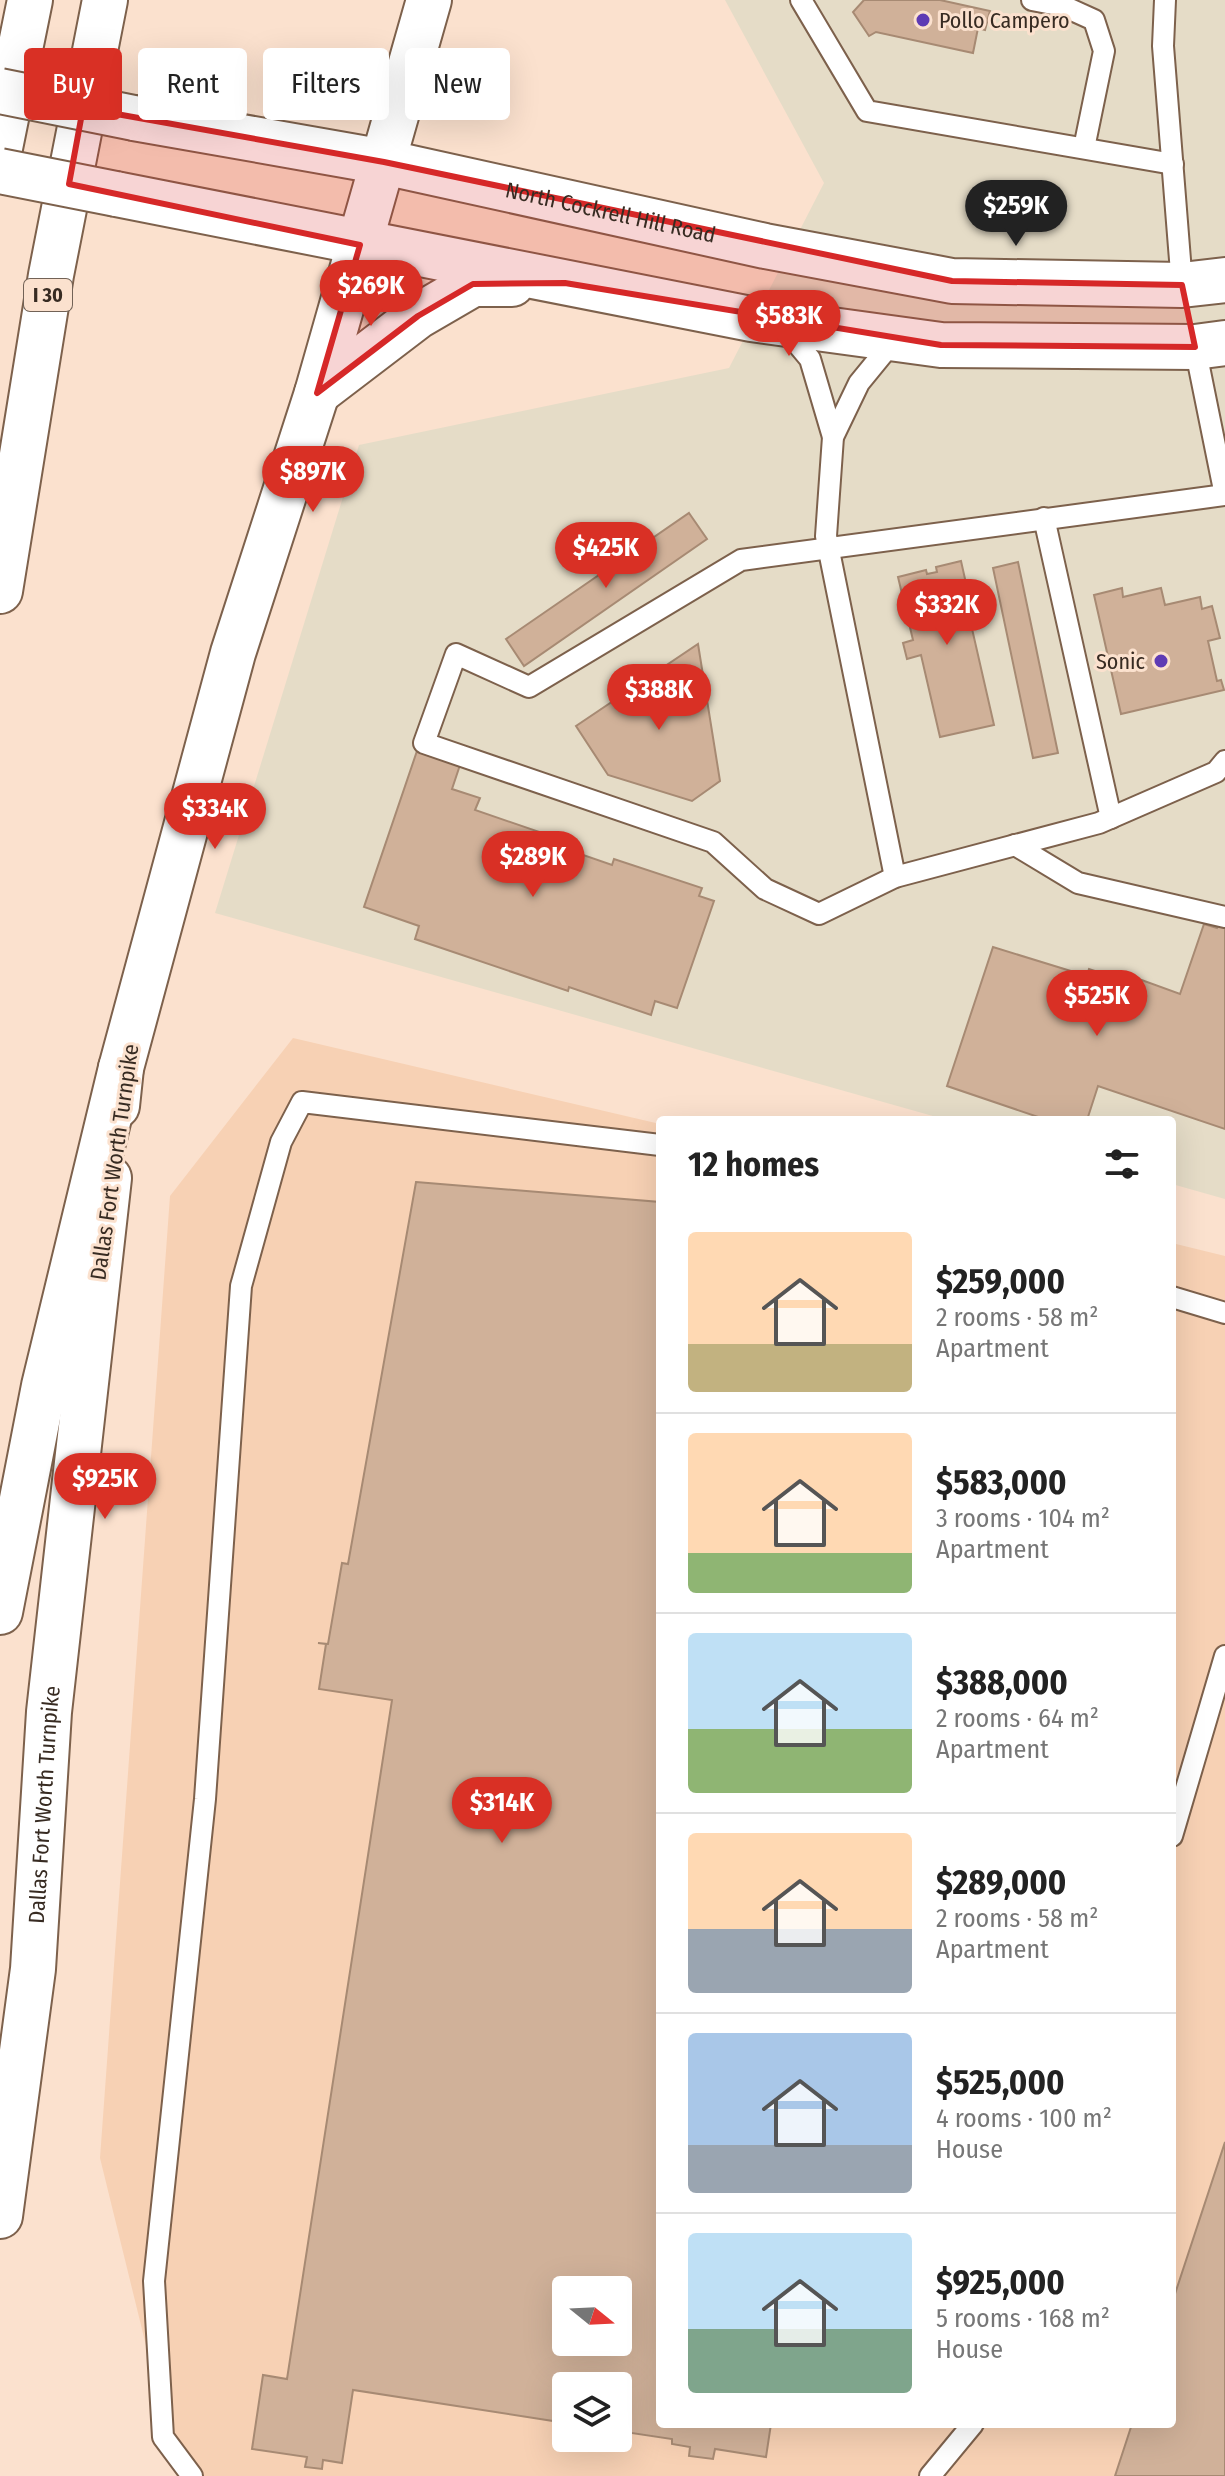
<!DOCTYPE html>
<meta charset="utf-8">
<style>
:root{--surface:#fff;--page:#f2f2f2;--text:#222;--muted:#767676;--line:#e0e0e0;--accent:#d93025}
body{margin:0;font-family:"Fira Sans Condensed",sans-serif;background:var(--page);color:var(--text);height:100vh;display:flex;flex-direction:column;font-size:30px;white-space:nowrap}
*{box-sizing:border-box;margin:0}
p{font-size:26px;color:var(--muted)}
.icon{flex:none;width:44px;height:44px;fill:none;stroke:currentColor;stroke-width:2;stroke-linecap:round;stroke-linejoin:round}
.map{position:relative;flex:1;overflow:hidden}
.details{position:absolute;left:656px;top:1116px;width:520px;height:1312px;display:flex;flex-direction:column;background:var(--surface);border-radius:8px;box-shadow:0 8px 32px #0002}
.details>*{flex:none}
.hud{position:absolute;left:24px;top:48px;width:512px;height:72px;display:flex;gap:16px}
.needle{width:52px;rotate:108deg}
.fabs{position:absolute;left:552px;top:2276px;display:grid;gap:16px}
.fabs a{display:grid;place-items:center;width:80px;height:80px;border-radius:8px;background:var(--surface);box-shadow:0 8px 32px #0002;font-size:40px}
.price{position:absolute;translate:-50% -68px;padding:0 18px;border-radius:28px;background:var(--accent);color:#fff;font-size:26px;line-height:52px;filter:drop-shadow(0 2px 4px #0008)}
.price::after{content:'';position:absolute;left:50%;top:48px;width:24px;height:18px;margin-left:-12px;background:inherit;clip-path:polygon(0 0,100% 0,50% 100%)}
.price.current{background:#222;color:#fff}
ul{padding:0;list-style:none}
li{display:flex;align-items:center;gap:24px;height:200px;padding:0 32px}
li+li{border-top:2px solid var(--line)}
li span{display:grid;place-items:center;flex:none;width:224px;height:160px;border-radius:8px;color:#555}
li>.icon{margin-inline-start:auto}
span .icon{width:96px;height:96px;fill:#fffc;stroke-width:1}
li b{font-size:34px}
h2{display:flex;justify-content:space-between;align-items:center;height:96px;padding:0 32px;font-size:34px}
.pill{padding:0 28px;border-radius:8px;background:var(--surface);box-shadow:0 8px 32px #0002;font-size:28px;line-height:72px}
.pill.current{background:var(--accent);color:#fff}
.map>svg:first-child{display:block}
.commercial{fill:#e5dcc7}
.built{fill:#f7d1b4;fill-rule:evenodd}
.building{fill:#d0b199;stroke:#a78a73;stroke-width:2;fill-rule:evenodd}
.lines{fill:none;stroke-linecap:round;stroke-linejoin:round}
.lane-casing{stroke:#7d614c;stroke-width:24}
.secondary-casing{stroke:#7d614c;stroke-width:48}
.highway-casing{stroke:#7d614c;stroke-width:48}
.lane{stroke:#fff;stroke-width:20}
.secondary{stroke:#fff;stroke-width:44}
.highway{stroke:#fff;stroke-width:44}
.secondary-bridge-casing{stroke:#7d614c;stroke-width:48;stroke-linecap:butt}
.secondary-bridge{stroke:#fff;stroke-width:44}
.marked{fill:#d62828;fill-opacity:0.2;stroke:#d62828;stroke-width:6;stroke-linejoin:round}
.poi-dot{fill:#5e3bb4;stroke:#fbe1ce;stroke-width:3}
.labels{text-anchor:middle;stroke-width:6;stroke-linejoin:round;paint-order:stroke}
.shield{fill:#fbe1ce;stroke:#726256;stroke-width:2}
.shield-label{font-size:20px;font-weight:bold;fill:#372b22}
.poi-label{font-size:22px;fill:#372b22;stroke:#fbe1ce;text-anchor:start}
.street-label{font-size:22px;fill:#372b22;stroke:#fbe1ce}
</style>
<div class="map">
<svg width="1225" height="2476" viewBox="0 0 1225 2476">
<rect width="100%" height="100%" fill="#fbe1ce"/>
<!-- commercial -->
<path class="commercial" d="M725,0h500v1199l-53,-15v-64h-225l-732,-207 144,-468 370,-77 95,-185z"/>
<!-- built -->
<path class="built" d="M293,1038l367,86v1300h512v-1181l53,13v1220h-1047l-78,-318 70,-962zM566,2290h52v52h-52zM566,2386h52v52h-52z"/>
<!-- building -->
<g class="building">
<path d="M864,0h76l50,11 -5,19 -7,-2 -5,25 -97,-21 -7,4 -16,-24z"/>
<path d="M689,513l18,26 -183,127 -18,-27z"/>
<path d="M961,561l13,58 -4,1 24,105 -54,12 -19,-82 -14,4 -4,-16 10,-3 -15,-63 28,-7 1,4 10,-2 -1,-5z"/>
<path d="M1018,562l40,191 -25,5 -40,-190z"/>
<path d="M1122,588l1,9 38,-9 4,17 35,-8 2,12 10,-3 8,32 -12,3 9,40 4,-1 3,10 -103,24 -27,-119z"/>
<path d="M698,644l22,137 -28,20 -84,-26 -32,-49z"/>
<path d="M418,748l43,14 -9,27 28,9 -5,12 85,29 -3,7 55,19 2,-6 88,29 -3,8 15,5 -37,107 -22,-7 -4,14 -82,-28 -1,4 -153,-52 4,-13 -55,-19z"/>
<path d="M1204,924l13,4 2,-4 6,2v203l-127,-43 -11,34h-40l-100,-34 46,-139 94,29 2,-7 48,16 2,-6 41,15z"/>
<path d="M416,1182l244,20v1222h111l-5,33 -51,-8 -2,10 -24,-3 1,-9 -18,-3v-5l-54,-8v-45h-52v37l-213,-33 -11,73 -19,-3 -1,9 -17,-2 2,-10 -55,-8 11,-74 24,4 105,-679 -73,-11 7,-45 -8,-1 10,1 14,-81 6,1zM566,2290h52v52h-52z"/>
<path d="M1225,2142v334h-110l17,-52h40v-121z"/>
</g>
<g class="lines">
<defs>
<g id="lane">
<path d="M801,0l66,111 306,53"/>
<path d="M1032,0l31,6 31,14 10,31 -20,97"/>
<path d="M1165,0l-2,46 19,239"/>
<path d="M785,329l25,30 23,78"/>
<path d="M1195,347l30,148 -484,65 -212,127 -73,-33 -32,89 289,99 52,47 54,25 76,-37 204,-54 117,-51 9,-11"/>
<path d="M1044,518l67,300"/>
<path d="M1015,845l63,38 147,34"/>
<path d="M895,877l-69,-341 7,-99 26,-54 36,-44"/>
<path d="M1172,1297l53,16"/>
<path d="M1172,1836l53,-180"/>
<path d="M192,2476l-29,-39 -9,-156 51,-482 36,-513 40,-144 21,-40 358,43"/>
<path d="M930,2476l43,-52"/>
</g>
<g id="secondary">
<path id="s1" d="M134,118l250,44 381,84 187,35 230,4 43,-5"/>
<path d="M116,194l635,125 190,26 254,2 30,-4"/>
<path d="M317,393l101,-77 55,-32h39"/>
<path d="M117,1106l4,-38 112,-415 84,-260 112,-393"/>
<path id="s2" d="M0,2216l33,-247 16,-257 60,-534"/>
</g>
<g id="highway">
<path d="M0,148l30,-148"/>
<path d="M0,591l51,-316 54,-275"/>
<path d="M0,1612l44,-226 77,-318"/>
</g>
</defs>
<!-- lane casing -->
<use href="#lane" class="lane-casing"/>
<!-- secondary casing -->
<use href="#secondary" class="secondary-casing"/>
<!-- highway casing -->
<use href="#highway" class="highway-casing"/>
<!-- lane -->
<use href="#lane" class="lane"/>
<!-- secondary -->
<use href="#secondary" class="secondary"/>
<!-- highway -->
<use href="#highway" class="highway"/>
<defs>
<g id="secondary-bridge">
<path d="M0,91l134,27"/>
<path d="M0,171l116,23"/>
</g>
</defs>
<!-- secondary-bridge casing -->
<use href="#secondary-bridge" class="secondary-bridge-casing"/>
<!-- secondary-bridge -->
<use href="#secondary-bridge" class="secondary-bridge"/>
</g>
<!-- marked area -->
<path class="marked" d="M83,108l301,54 568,119 230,4 13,62 -254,-2 -376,-62 -92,1 -55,32 -101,77 43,-148 -291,-61z"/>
<!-- markers -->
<g class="poi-dot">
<circle cx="923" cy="20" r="8"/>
<circle cx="1161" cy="661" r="8"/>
</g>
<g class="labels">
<!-- shield labels -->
<rect class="shield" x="24" y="279" width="48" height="32" rx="6"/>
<g class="shield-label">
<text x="48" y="302">I 30</text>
</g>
<!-- poi labels -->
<g class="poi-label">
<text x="939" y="28">Pollo Campero</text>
<text x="1145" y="669" text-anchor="end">Sonic</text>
</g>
<!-- street labels -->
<g class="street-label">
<text dy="8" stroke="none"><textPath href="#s1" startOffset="486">North Cockrell Hill Road</textPath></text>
<text transform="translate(114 1162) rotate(-82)" y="8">Dallas Fort Worth Turnpike</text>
<text dy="8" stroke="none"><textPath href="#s2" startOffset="414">Dallas Fort Worth Turnpike</textPath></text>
</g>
</g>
</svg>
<div class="fabs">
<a><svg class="needle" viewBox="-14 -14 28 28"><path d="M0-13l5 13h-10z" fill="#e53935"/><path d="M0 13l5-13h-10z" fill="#767676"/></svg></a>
<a><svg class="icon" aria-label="layers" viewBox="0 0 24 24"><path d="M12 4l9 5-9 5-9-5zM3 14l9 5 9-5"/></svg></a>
</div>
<b class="price current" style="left:1016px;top:248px">$259K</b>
<b class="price" style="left:371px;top:328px">$269K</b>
<b class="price" style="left:789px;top:358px">$583K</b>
<b class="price" style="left:313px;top:514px">$897K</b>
<b class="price" style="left:606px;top:590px">$425K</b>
<b class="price" style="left:947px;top:647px">$332K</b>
<b class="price" style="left:659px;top:732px">$388K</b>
<b class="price" style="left:215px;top:851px">$334K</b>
<b class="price" style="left:533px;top:899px">$289K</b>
<b class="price" style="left:1097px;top:1038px">$525K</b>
<b class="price" style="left:105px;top:1521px">$925K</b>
<b class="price" style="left:502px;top:1845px">$314K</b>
<div class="hud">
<a class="pill current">Buy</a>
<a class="pill">Rent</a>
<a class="pill">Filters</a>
<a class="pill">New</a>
</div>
<section class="details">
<h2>12 homes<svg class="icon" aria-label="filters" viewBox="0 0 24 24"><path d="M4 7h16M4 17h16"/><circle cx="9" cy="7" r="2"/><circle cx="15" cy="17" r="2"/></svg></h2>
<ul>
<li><span style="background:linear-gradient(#ffd9b3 70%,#c2b280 0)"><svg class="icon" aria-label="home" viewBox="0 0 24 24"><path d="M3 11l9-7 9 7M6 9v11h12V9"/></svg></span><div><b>$259,000</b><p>2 rooms · 58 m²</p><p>Apartment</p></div></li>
<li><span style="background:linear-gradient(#ffd9b3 75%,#8fb573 0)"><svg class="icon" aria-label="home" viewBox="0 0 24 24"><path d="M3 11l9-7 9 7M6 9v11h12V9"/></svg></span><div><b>$583,000</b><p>3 rooms · 104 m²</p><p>Apartment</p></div></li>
<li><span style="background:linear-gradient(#bfe0f5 60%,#8fb573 0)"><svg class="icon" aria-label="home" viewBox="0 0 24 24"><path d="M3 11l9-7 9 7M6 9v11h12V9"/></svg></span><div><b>$388,000</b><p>2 rooms · 64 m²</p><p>Apartment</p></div></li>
<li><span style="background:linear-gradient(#ffd9b3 60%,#9aa5b1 0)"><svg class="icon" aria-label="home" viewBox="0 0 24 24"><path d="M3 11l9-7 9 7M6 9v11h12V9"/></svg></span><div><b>$289,000</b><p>2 rooms · 58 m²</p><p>Apartment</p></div></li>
<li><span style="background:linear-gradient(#a9c7e8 70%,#9aa5b1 0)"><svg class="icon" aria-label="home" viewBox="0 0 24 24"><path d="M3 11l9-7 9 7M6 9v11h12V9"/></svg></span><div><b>$525,000</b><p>4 rooms · 100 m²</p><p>House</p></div></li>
<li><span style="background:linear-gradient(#bfe0f5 60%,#7fa58c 0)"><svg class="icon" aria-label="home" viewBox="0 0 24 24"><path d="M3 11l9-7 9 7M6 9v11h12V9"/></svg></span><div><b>$925,000</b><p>5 rooms · 168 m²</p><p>House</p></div></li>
</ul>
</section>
</div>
